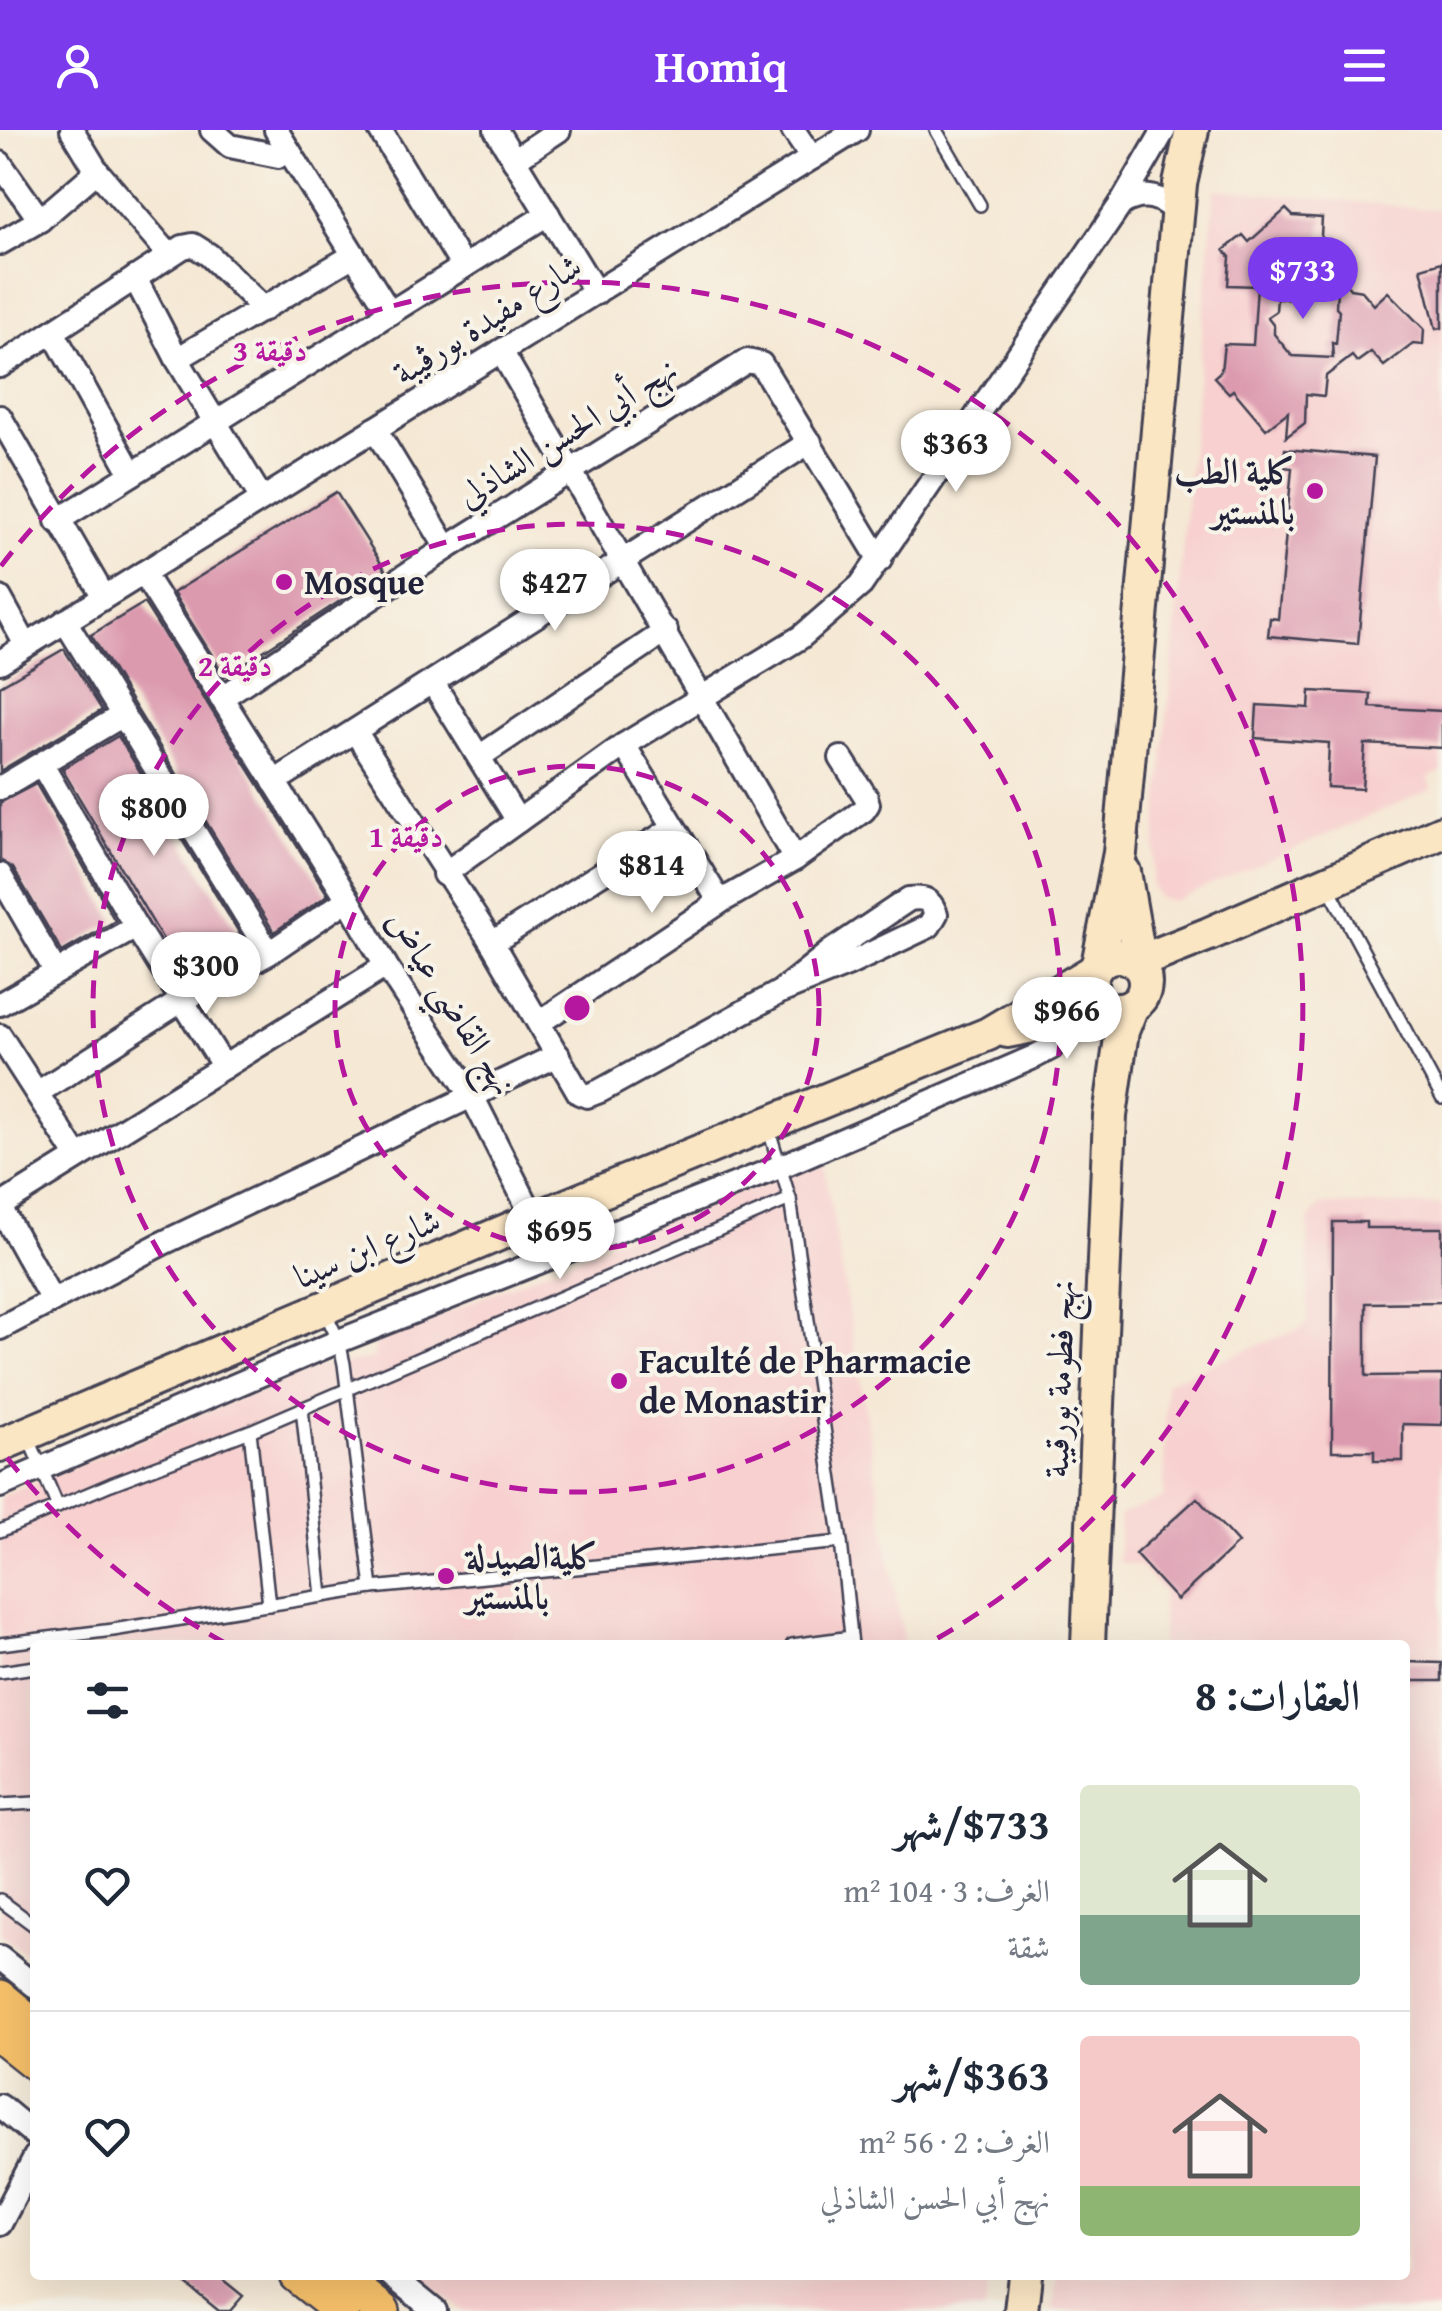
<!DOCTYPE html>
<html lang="ar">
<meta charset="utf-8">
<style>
:root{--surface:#fff;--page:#f6f6f7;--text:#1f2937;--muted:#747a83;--line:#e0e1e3;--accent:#7c3aed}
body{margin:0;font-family:"Gentium Book Plus",Amiri,serif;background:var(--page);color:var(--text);direction:rtl;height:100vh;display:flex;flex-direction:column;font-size:38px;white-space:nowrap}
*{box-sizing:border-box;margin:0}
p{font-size:32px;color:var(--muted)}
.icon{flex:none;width:55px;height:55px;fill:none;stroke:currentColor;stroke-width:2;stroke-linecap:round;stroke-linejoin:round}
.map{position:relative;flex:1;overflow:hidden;direction:ltr}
.drawer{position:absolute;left:30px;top:1510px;width:1380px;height:640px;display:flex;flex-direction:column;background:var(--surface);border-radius:10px;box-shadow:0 10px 40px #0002;direction:rtl}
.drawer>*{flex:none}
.price{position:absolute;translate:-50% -85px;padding:0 22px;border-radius:35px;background:#fff;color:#222;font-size:32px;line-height:65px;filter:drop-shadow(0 2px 5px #0008)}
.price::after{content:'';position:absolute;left:50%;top:60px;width:30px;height:22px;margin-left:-15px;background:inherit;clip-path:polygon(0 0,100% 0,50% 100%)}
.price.active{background:var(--accent);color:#fff}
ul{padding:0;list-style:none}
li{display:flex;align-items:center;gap:30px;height:250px;padding:0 50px}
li+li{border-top:2px solid var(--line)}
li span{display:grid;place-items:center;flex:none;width:280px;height:200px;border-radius:10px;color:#555}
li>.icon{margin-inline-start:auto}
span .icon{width:120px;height:120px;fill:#fffc;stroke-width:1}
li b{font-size:42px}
h2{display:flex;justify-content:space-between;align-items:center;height:120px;padding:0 50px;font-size:42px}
header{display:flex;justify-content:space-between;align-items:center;height:130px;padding:0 50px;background:var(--accent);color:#fff;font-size:45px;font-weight:600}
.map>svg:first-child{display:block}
.built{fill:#f7d0cf}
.building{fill:#dc9aaf;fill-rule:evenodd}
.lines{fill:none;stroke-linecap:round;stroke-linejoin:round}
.lane-casing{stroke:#424052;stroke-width:16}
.street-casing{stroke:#424052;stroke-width:28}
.secondary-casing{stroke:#424052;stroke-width:38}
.primary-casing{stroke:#424052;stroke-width:40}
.lane{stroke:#fff;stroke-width:11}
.street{stroke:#fff;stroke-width:22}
.secondary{stroke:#fbe6c4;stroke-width:32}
.primary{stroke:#f6c06b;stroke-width:35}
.ring{fill:none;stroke:#b5179e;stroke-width:5;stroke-dasharray:18 12}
.poi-dot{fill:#b5179e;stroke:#f7f3e8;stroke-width:4}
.labels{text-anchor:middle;stroke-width:8;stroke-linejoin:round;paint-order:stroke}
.street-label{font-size:35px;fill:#22223b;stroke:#f7f3e8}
.poi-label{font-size:35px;font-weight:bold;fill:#22223b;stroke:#f7f3e8;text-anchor:start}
.centre{fill:#b5179e;stroke:#f7f3e8;stroke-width:5}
.ring-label{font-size:30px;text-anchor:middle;font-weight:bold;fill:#b5179e;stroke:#f7f3e8;stroke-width:8;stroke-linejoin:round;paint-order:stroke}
</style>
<header><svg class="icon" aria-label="menu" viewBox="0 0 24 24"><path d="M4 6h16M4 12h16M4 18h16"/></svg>Homiq<svg class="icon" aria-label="person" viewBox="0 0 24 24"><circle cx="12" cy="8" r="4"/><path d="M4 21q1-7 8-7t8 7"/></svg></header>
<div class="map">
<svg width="1442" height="2181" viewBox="0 0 1442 2181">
<rect width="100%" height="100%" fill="#f7f3e8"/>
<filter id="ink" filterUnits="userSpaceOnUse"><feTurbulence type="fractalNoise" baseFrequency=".01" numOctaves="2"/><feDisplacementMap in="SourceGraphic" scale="20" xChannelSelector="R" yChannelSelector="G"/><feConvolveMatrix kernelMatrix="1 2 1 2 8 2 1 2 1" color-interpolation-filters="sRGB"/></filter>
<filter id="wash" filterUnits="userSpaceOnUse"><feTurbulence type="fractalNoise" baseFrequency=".0048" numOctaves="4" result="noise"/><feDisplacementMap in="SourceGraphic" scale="40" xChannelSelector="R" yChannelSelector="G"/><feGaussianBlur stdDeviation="2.25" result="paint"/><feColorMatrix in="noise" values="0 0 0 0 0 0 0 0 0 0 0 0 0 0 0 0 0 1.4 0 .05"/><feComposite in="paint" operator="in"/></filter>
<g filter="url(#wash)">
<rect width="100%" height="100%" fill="#f5e8d4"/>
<!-- built -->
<g class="built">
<path d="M1215,59l227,21v561l-14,7 4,11 -258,112 -16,-4 -6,-12z"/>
<path d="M822,1021l82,494h-869v317l-35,-29v-436l315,-130 59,-8v-15z"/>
<path d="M1321,1075h121v1106h-389l4,-36h348v-630h-244l2,-54 -24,-25 -21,-4 2,-47 44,-17 2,-116 136,-54 6,-8v-101z"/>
<path d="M419,2145h572l-6,36h-521z"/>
</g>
<g id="blocks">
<!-- building -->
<g class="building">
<path d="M1286,79l7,7 29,2 -2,35h16l-1,15 15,21 12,2 12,14 14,-13 36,37 -1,16 -10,-1 -29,22 -13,-14 -14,10 -5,-6 -26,20 -2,20 -18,-2 -1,29 -19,14 2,-25 -22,17 -33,-39 -4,3 -15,-16 7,-6 3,-27 29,1 4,-59 -29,-1 2,-28 -6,-7 19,-15 6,7zM1287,156l34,3 1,2 15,-1 -1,17 3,3 -3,34 -4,-1 1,15 -41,-2 -18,-22v-8l-7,-9 9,-6 1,-13 10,1z"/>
<path d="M1442,132v66l-6,1 -15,-61z"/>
<path d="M1285,319l90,8 -17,187 -90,-8 2,-18 8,1 14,-151 -9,-1z"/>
<path d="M336,362l50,79 -161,105 -52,-83z"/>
<path d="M144,473l184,292 -54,37 -183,-297z"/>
<path d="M64,519l38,61 -102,61v-85z"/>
<path d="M1310,561l61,3 -1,13 72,4v37l-77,-4 -3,45 -35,-2 2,-44 -74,-5 2,-33 52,3z"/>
<path d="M118,606l130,211 -61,33 -125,-211z"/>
<path d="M36,654l79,137 -53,31 -49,-84 -13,-8v-57z"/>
<path d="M1333,1092h33v6h76v74l-76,1v73l76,-1v50l-39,-1v37h-29v-10h-42z"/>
<path d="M1197,1368l41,45 -61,57 -42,-46z"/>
<path d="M1405,1532l37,1v18h-37z"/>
<path d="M175,2145h42l26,21 -13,15h-11z"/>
</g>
</g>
</g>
<g filter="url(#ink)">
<use href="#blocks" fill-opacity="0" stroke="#424052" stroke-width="2.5"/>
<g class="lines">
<defs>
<g id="lane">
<path d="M936,0l44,75"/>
<path d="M1329,758l113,210"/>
<path d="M768,997l22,72 51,343 11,103"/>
<path d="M324,1180l15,31 5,23 28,224"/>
<path d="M302,1278l20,188"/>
<path d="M28,1307l30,70"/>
<path d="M0,1401l111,-47 139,-53"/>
<path d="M269,1475l-19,-174 540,-232"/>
<path d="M0,1514l113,-14 259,-42 469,-46"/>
<path d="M792,1515l59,-8"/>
<path d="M0,1542l35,-5"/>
<path d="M0,1675l35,-2"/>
<path d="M0,1770l35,26"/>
</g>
<g id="street">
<path d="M72,0l25,41 72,84"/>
<path d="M212,0l18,16 49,10 10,-5"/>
<path d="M276,0l114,183"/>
<path d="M380,0l83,137"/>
<path d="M496,0l100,163"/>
<path d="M793,0l19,28"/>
<path d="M514,30l45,-30"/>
<path d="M0,33l40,57"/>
<path d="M1121,74c22,-13 41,-9 57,12"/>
<path d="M0,113l40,-23 57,-49"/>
<path d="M135,148l42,81 85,140"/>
<path d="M53,202l79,142"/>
<path d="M501,221l294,508"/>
<path d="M177,229l177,-104"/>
<path d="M0,236l183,-119 10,-2 16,10 55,54"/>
<path d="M0,287l104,180"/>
<path d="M375,299l72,119"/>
<path d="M57,391l491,-307"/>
<path d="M143,443l205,326 38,67 86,130 62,123"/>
<path d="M0,468l26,47"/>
<path d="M65,491l204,332"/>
<path d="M0,532l857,-532"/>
<path d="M433,553l85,138"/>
<path d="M221,568l226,-150 300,-187 14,3 119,196"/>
<path d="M355,601l137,212 87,150 8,3 13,-5 180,-99 50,-40 79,-53c16,-2 21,0 27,15l-7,12 -82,39 -67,27"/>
<path d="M624,615l96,157"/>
<path d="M479,627l187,-126"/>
<path d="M42,635l94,162 88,140"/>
<path d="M274,652l536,-340"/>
<path d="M0,658l123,-73"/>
<path d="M444,744l180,-129 177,-108 60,-52 260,-381 43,-74"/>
<path d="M0,745l56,97"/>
<path d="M492,813l181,-115"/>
<path d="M0,874l136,-77"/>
<path d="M540,892l180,-120 75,-43 69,-49 4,-6 -2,-7 -25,-39"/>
<path d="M0,906l77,120"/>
<path d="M37,963l144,-92 88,-48 79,-54"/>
<path d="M0,1076l386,-240"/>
<path d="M0,1077l52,93"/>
<path d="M0,1198l163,-85 395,-188"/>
<path d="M0,1356l339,-145 443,-175 252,-109 17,-9 23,-29"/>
<path d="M0,1828l35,28"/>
<path d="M0,1976l35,29"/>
<path d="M0,2094l35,-67"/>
<path d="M391,2145l44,36"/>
</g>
<g id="secondary">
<path d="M1124,742l12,68 -3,21"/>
<circle cx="1118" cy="853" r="27"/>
<path d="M1136,833l73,-29 233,-102"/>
<path d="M1098,835l22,-112 60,-669 12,-54"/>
<path d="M1007,901l108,-21"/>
<path d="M0,1315l534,-226 454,-185 106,-63"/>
<path d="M1088,1515l22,-529 12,-85 10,-25"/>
<path d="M1021,2181l4,-36"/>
</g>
<g id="primary">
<path d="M0,1868l35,29"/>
<path d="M0,1904l35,28"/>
<path d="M297,2145l45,36"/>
<path d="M338,2145l44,36"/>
</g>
</defs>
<!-- lane casing -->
<use href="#lane" class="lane-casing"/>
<!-- street casing -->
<use href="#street" class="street-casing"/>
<!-- secondary casing -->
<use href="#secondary" class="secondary-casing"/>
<!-- primary casing -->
<use href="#primary" class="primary-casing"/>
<!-- lane -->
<use href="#lane" class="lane"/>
<!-- street -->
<use href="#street" class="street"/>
<!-- secondary -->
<use href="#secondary" class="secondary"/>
<!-- primary -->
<use href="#primary" class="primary"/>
</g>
</g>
<!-- distance rings -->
<g class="ring">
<circle cx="577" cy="878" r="242"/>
<circle cx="577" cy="878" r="484"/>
<path d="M225 1513A726 726 0 0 1 1 1320M1 436A726 726 0 1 1 929 1513"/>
</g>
<!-- markers -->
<g class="poi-dot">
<circle cx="1315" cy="361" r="10"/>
<circle cx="284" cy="452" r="10"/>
<circle cx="619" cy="1251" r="10"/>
<circle cx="446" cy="1446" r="10"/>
</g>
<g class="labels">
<!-- street labels -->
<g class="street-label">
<text transform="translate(487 189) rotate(-32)" y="12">شارع مفيدة بورڨيبة</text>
<text transform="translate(567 302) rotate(-32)" y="12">نهج أبي الحسن الشاذلي</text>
<text transform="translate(452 872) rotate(58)" y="12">نهج القاضي عياض</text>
<text transform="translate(367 1118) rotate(-23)" y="12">شارع ابن سينا</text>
<text transform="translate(1059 1249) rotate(-88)" y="12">نهج فطومة بورقيبة</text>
</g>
<!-- poi labels -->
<g class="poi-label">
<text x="1295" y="353" text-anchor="end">كلية الطب<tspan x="1295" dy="40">بالمنستير</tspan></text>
<text x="304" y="464">Mosque</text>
<text x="639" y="1243">Faculté de Pharmacie<tspan x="639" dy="40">de Monastir</tspan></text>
<text x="466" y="1438">كليةالصيدلة<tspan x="466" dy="40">بالمنستير</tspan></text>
</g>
</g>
<circle cx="577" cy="878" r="15" class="centre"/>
<g class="ring-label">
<text x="270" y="231">3 دقيقة</text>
<text x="235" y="546">2 دقيقة</text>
<text x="406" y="717">1 دقيقة</text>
</g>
</svg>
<b class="price active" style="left:1303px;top:192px">$733</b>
<b class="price" style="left:956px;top:365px">$363</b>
<b class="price" style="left:555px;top:504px">$427</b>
<b class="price" style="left:154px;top:729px">$800</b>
<b class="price" style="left:652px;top:786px">$814</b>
<b class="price" style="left:206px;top:887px">$300</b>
<b class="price" style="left:1067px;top:932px">$966</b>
<b class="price" style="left:560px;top:1152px">$695</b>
<section class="drawer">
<h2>العقارات: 8<svg class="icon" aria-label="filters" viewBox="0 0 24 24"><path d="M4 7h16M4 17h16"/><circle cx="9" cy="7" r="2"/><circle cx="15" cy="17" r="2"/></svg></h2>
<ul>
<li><span style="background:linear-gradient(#dfe7d0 65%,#7fa58c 0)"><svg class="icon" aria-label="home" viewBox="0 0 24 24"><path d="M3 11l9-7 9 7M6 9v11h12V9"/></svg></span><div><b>$733/شهر</b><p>الغرف: 3 · 104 m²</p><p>شقة</p></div><svg class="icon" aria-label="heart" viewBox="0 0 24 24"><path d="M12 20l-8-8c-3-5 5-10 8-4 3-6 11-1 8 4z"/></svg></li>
<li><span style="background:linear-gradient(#f6c9c9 75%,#8fb573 0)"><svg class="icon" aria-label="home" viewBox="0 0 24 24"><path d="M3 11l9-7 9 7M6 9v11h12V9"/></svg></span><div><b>$363/شهر</b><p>الغرف: 2 · 56 m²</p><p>نهج أبي الحسن الشاذلي</p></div><svg class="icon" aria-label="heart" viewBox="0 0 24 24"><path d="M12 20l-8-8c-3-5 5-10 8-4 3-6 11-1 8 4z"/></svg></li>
</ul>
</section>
</div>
